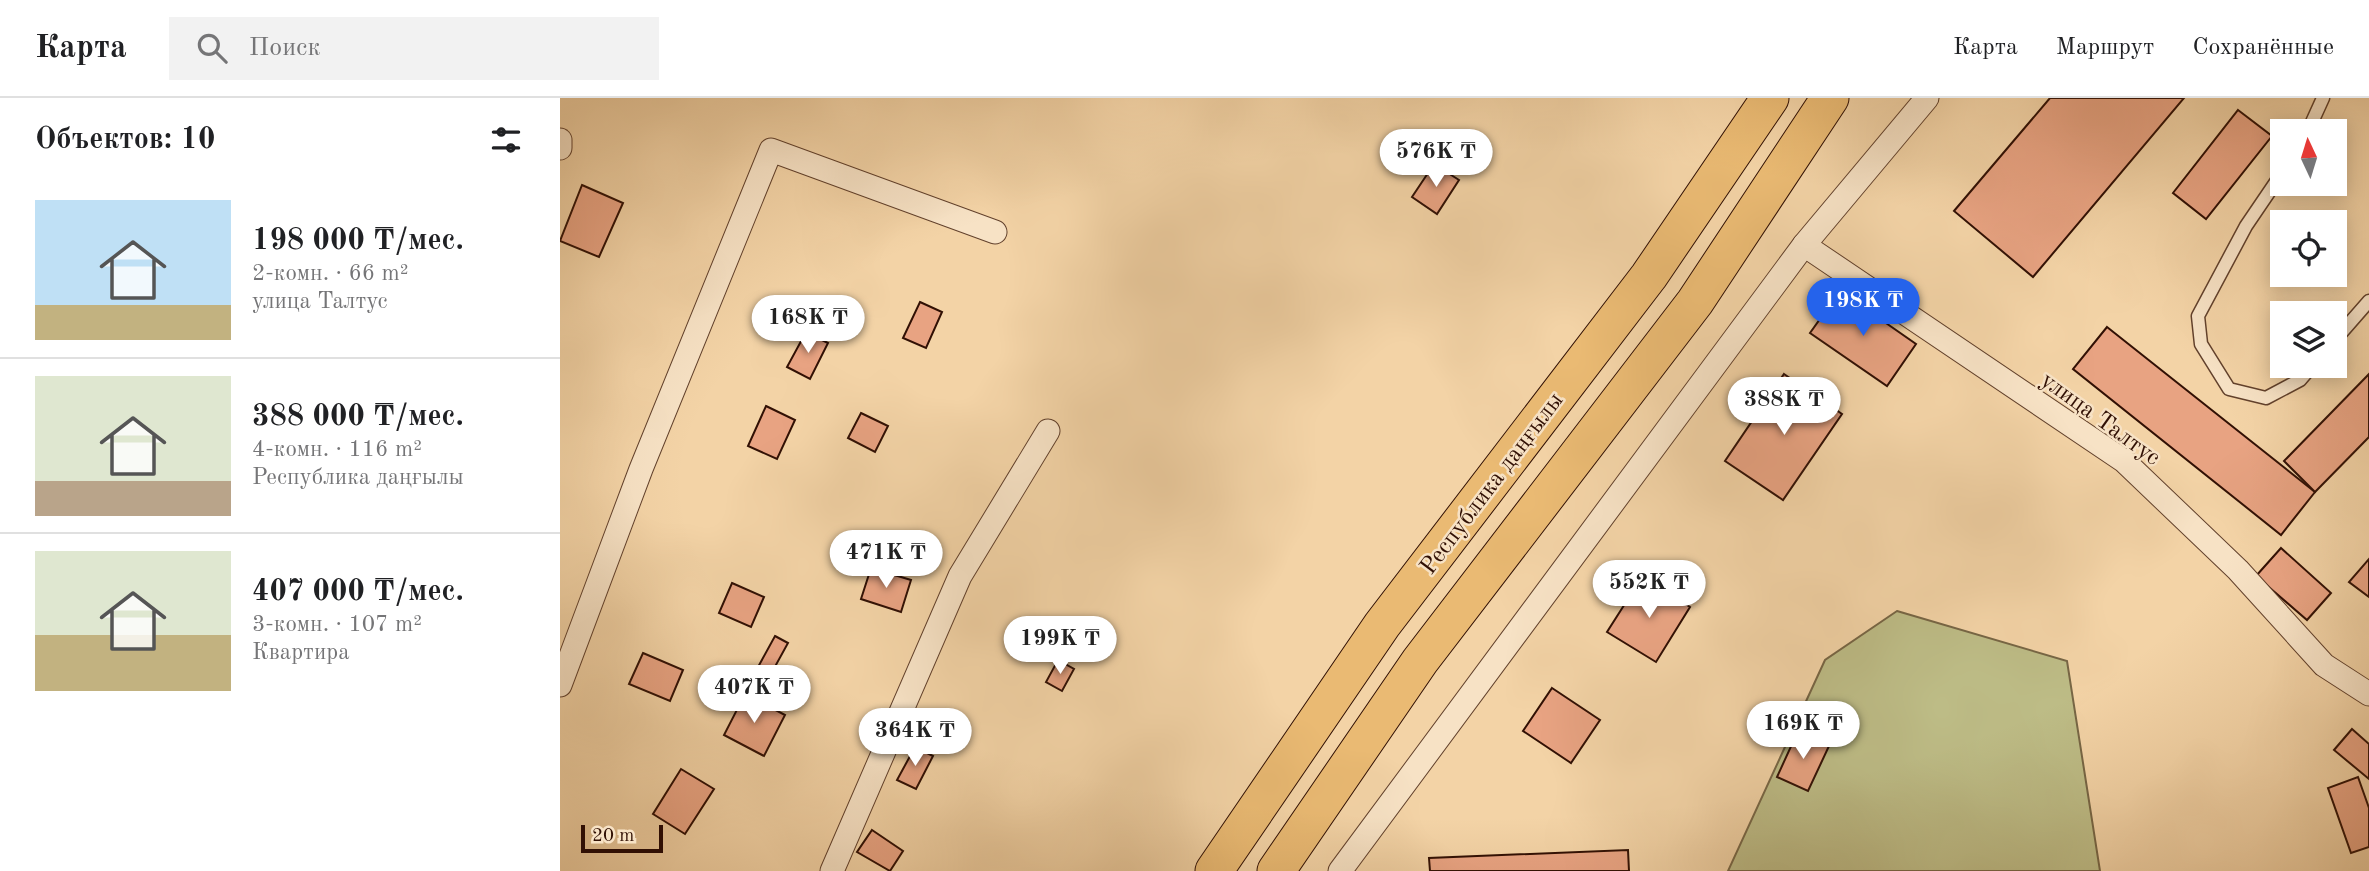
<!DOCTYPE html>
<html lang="ru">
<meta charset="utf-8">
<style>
:root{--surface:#fff;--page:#f2f2f2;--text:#202124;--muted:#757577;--line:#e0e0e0;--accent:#2563eb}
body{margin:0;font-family:"Old Standard TT",serif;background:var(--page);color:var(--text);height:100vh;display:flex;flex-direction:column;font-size:26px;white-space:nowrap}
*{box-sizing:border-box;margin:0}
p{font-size:23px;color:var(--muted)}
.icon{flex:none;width:38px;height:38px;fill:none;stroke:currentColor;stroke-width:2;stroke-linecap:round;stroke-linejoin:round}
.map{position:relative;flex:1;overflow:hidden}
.side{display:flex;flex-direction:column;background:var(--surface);width:560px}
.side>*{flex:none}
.needle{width:46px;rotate:356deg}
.buttons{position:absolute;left:1710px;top:21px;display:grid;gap:14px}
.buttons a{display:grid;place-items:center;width:77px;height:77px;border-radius:0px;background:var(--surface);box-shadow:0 4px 18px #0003;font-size:35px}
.scale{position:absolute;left:21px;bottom:18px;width:82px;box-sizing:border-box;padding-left:7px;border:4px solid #311004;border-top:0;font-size:19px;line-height:24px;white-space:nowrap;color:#311004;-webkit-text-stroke:5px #f7e2c5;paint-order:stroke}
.price{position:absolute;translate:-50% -60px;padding:0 16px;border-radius:24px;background:#fff;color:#222;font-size:23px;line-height:46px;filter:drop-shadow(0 2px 4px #0008)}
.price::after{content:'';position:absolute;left:50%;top:42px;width:21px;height:16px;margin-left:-10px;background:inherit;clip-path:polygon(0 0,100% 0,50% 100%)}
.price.current{background:var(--accent);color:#fff}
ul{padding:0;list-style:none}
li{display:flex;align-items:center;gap:21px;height:175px;padding:0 35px}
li+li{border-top:2px solid var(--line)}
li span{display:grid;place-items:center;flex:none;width:196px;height:140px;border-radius:0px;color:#555}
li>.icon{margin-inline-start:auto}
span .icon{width:84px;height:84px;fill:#fffc;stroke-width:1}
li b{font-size:30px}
h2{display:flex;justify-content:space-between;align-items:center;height:84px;padding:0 35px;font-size:30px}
header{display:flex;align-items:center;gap:42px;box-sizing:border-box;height:98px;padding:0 35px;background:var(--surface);border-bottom:2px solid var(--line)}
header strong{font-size:33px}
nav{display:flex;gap:38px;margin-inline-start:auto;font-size:24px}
.search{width:490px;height:63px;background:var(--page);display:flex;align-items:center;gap:18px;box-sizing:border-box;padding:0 24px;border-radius:0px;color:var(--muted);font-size:26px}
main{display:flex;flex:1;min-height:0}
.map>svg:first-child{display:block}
.green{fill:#bdbc86;stroke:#776645;stroke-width:2}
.building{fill:#e8a382;stroke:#311004;stroke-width:2}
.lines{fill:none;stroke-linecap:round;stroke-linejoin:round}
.lane-casing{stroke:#62412c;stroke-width:15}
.street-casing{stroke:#62412c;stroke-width:25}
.primary-casing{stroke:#311004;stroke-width:39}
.lane{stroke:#f7e2c5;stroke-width:12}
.street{stroke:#f7e2c5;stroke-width:23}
.primary{stroke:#eaba73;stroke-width:37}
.labels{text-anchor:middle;stroke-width:5;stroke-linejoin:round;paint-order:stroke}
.street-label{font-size:24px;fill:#311004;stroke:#f7e2c5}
</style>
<header>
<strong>Карта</strong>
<div class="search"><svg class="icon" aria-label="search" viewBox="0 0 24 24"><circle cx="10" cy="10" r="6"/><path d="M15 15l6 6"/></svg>Поиск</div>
<nav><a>Карта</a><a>Маршрут</a><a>Сохранённые</a></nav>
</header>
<main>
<section class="side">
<h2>Объектов: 10<svg class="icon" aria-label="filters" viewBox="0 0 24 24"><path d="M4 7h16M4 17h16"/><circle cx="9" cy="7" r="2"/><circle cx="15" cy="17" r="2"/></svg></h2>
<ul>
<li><span style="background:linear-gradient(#bfe0f5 75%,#c2b280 0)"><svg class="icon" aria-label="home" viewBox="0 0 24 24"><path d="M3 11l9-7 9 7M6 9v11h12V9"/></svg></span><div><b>198 000 ₸/мес.</b><p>2-комн. · 66 m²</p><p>улица Талтус</p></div></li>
<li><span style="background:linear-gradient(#dfe7d0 75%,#b9a48a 0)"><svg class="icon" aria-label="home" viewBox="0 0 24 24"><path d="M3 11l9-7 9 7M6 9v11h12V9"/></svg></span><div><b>388 000 ₸/мес.</b><p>4-комн. · 116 m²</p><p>Республика даңғылы</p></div></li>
<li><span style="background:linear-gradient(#dfe7d0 60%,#c2b280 0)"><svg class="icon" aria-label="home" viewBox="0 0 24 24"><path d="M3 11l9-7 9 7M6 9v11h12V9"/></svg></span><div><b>407 000 ₸/мес.</b><p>3-комн. · 107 m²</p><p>Квартира</p></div></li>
</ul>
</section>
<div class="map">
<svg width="1809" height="773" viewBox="0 0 1809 773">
<rect width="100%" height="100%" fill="#f3d3a6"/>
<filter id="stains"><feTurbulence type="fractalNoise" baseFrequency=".00286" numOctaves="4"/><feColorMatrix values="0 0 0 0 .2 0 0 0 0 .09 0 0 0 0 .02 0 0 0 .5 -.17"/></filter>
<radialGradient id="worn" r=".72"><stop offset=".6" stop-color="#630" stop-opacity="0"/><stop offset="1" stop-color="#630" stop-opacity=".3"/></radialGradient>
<!-- green -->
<path class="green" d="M1337,513l170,50 33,210h-372l97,-211z"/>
<!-- building -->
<g class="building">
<path d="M1490,0h134l-151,179 -79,-66z"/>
<path d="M1678,12l34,26 -66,83 -33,-26z"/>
<path d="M874,66l25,16 -22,34 -25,-17z"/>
<path d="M22,87l41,18 -24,54 -39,-16z"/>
<path d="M1280,193l76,53 -29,42 -77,-53z"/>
<path d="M360,204l22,10 -16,36 -23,-10z"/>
<path d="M1547,229l208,165 -34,43 -208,-166z"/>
<path d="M246,234l22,11 -18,36 -23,-12z"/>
<path d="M1224,276l58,40 -59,86 -58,-39z"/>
<path d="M1809,276v63l-54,55 -31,-31z"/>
<path d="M206,308l29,14 -18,39 -29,-13z"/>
<path d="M301,315l27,13 -13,26 -27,-14z"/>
<path d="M1721,450l50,45 -24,27 -51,-44z"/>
<path d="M1809,461v38l-20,-15z"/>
<path d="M311,470l40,12 -10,32 -40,-13z"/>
<path d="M1082,479l48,30 -34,55 -49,-30z"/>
<path d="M172,485l32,14 -13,30 -32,-14z"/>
<path d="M215,538l13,7 -17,31 -13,-7z"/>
<path d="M83,555l40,17 -13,31 -41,-17z"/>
<path d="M498,562l16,9 -12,22 -16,-9z"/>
<path d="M992,590l48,32 -29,43 -48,-32z"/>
<path d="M185,596l40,21 -21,41 -40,-21z"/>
<path d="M1792,631l17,15v35l-35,-29z"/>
<path d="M1238,633l31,15 -21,45 -31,-14z"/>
<path d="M355,649l18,9 -17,33 -19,-9z"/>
<path d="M121,671l33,20 -29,45 -32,-20z"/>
<path d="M1798,679l11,31v39l-18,6 -23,-65z"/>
<path d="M312,732l31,21 -13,20 -33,-19z"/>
<path d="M1068,752l1,21h-199l-1,-13z"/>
</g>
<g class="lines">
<defs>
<g id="lane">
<path d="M1748,33l15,-33"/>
<path d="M1722,75l-36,53 -48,90 3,28 28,45 37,9 34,-18 12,-14"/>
<path d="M1774,243l35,-40"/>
</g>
<g id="street">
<path d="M0,42v8"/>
<path d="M1244,147l320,216 114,109 86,95 45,29"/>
<path d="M0,587l81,-216 130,-319 224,82"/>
<path d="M272,773l128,-295 88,-145"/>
<path d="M780,773l464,-626 123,-147"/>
</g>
<g id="primary">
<path d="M654,773l168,-246 267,-349 121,-178"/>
<path d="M716,773l144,-210 275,-359 135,-204"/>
</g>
</defs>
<!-- lane casing -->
<use href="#lane" class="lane-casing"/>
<!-- street casing -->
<use href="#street" class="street-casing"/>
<!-- primary casing -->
<use href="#primary" class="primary-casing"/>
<!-- lane -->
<use href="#lane" class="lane"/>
<!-- street -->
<use href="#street" class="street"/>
<!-- primary -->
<use href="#primary" class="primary"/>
</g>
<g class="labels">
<!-- street labels -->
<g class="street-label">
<text transform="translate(1541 320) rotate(36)" y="8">улица Талтус</text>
<text transform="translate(931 385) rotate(-53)" y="8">Республика даңғылы</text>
</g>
</g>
<rect width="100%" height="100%" filter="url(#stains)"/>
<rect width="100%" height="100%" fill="url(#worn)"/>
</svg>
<div class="buttons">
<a><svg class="needle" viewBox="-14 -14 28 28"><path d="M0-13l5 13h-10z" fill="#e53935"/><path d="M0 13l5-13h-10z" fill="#757577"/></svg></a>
<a><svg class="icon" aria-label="locate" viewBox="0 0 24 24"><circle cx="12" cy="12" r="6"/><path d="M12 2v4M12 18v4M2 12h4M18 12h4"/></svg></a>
<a><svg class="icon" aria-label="layers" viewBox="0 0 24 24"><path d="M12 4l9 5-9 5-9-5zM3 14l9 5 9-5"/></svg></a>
</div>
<div class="scale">20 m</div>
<b class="price" style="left:876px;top:91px">576K ₸</b>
<b class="price current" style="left:1303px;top:240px">198K ₸</b>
<b class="price" style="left:248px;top:257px">168K ₸</b>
<b class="price" style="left:1224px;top:339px">388K ₸</b>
<b class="price" style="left:326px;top:492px">471K ₸</b>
<b class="price" style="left:1089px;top:522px">552K ₸</b>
<b class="price" style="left:500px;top:578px">199K ₸</b>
<b class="price" style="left:194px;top:627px">407K ₸</b>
<b class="price" style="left:1243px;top:663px">169K ₸</b>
<b class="price" style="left:355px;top:670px">364K ₸</b>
</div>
</main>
